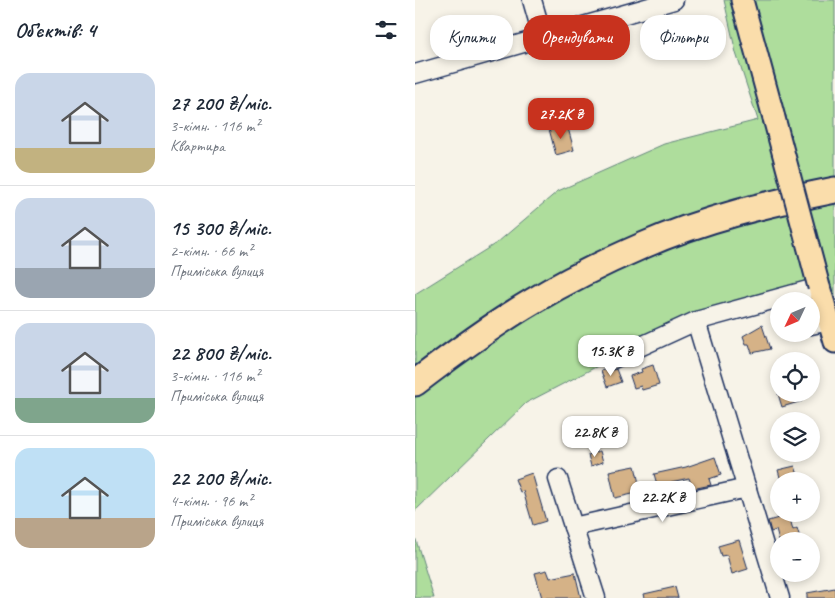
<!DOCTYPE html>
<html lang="uk">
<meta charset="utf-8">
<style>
:root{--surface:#fff;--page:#f2f2f3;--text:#1f2937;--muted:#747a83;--line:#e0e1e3;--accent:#c8321e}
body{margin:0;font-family:Caveat,sans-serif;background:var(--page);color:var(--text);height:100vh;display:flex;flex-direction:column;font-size:19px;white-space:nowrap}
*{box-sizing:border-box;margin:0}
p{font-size:16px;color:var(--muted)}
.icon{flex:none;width:28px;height:28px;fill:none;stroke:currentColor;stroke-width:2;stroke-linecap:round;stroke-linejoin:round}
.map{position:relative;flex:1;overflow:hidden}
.details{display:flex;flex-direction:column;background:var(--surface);width:415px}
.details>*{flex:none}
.guide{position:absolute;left:15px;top:15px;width:330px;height:45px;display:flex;gap:10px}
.needle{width:32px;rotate:226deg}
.buttons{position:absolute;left:355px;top:292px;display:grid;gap:10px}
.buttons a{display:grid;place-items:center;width:50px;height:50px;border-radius:50%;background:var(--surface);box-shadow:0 2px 8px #0003;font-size:25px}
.price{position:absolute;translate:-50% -42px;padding:0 11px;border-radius:10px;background:#fff;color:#222;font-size:16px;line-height:32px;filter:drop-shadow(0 1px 2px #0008)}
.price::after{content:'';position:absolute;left:50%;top:30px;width:15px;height:11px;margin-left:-8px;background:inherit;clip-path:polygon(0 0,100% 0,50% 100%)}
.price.on{background:var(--accent);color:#fff}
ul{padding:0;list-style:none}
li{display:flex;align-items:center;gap:15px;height:125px;padding:0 15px}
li+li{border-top:1px solid var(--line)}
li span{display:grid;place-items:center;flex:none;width:140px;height:100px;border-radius:15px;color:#555}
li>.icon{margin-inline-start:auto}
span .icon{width:60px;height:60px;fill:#fffc;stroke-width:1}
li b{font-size:21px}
h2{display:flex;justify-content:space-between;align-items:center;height:60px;padding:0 15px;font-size:21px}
.chip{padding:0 18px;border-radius:20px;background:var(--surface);box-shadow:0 2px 8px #0003;font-size:18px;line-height:45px}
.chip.on{background:var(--accent);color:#fff}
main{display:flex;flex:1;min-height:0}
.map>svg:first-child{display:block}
.green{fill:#aedd9c;stroke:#64867d}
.building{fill:#d5b287;stroke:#1b2f5e}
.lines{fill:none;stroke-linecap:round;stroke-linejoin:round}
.minor-casing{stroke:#1b2f5e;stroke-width:21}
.major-casing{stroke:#1b2f5e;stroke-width:25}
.highway-casing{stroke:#1b2f5e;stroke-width:29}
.minor{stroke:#f7f3e8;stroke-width:18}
.major{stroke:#faddab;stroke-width:21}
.highway{stroke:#faddab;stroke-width:25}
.major-bridge-casing{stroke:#1b2f5e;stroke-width:25;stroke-linecap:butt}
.major-bridge{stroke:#faddab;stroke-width:21}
</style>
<main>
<section class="details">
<h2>Об’єктів: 4<svg class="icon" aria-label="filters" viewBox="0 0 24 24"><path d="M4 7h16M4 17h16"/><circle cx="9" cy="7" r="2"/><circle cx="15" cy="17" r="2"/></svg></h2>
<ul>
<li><span style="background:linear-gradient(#c9d6e8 75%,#c2b280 0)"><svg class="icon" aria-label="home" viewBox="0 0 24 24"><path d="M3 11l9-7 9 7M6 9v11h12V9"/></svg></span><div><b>27 200 ₴/міс.</b><p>3-кімн. · 116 m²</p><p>Квартира</p></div></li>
<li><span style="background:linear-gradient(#c9d6e8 70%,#9aa5b1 0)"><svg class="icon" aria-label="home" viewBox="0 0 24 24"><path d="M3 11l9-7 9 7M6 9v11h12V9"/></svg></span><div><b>15 300 ₴/міс.</b><p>2-кімн. · 66 m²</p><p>Приміська вулиця</p></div></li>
<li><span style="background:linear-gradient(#c9d6e8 75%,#7fa58c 0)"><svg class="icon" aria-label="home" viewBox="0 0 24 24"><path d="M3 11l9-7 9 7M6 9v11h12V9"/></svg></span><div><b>22 800 ₴/міс.</b><p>3-кімн. · 116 m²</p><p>Приміська вулиця</p></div></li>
<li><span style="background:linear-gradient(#bfe0f5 70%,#b9a48a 0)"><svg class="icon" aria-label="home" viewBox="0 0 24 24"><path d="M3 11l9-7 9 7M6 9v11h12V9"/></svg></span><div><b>22 200 ₴/міс.</b><p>4-кімн. · 96 m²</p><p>Приміська вулиця</p></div></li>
</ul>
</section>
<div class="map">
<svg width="420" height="598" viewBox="0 0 420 598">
<rect width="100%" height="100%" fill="#f7f3e8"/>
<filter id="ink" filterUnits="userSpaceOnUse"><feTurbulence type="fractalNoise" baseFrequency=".02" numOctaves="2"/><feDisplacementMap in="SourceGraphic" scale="10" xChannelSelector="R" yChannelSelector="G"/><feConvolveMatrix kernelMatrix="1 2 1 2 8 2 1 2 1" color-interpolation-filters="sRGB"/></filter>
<g filter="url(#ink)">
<!-- green -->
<g class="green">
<path d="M309,0h111v352l-21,-67 -197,71 -91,47 -111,108v-217l83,-52 60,-51 106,-47 94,-24 -22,-67z"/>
<path d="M0,537l19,61h-19z"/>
</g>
<!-- building -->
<g class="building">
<path d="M144,126l1,4 8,-2 6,22 -18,5 -7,-26z"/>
<path d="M347,325l8,24 -18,4 -3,-9h-3l-3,-8z"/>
<path d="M238,365l6,20 -17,5 -1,-4 -7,2 -4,-12 12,-4 -1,-3z"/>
<path d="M192,369h9l5,13 -14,5 -6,-16z"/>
<path d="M363,394h22l2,7 -20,6z"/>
<path d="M185,451l3,11 -12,4 -3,-11z"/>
<path d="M300,457l6,18 -12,4 2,6 -19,4 -3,-11 -18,4v3l-13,3 -4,-14 32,-7z"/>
<path d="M220,466l6,26 -26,6 -6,-27z"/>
<path d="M380,466l5,15h-19l-3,-11z"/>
<path d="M117,473l14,48 -13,4 -10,-34 -3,1 -5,-13z"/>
<path d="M374,515l4,15 4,-2 4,13h-22l-3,-11 -5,2 -3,-11z"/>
<path d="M324,540l9,29 -16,5 -5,-19 -6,1 -3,-10z"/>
<path d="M132,570l3,8 25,-5 6,25h-39l-7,-25z"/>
<path d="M260,587l3,11h-33l-1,-4z"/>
<path d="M420,588v10h-28v-5z"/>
</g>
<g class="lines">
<defs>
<g id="minor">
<path d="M117,0l11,38"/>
<path d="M0,74l259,-74"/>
<path d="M281,321l84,277"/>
<path d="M396,325l18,-4"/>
<path d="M196,360l85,-39 123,-34"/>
<path d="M143,479l38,119"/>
<path d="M158,527l174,-39"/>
</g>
<g id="major">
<path d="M327,0l32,118"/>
<path d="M404,287l16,55"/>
</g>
<path id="highway" d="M0,383c38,-29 77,-58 118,-82 35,-21 72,-39 109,-55 61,-27 128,-43 193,-56"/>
</defs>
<!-- minor casing -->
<use href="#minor" class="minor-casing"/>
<!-- major casing -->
<use href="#major" class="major-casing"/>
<!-- highway casing -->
<use href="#highway" class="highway-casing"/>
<!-- minor -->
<use href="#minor" class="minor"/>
<!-- major -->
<use href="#major" class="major"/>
<!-- highway -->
<use href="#highway" class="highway"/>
<defs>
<path id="major-bridge" d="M359,118l45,169"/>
</defs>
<!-- major-bridge casing -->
<use href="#major-bridge" class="major-bridge-casing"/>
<!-- major-bridge -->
<use href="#major-bridge" class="major-bridge"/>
</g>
</g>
</svg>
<div class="buttons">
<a><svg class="needle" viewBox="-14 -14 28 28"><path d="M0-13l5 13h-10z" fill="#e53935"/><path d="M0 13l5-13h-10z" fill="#747a83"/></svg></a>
<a><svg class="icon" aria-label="locate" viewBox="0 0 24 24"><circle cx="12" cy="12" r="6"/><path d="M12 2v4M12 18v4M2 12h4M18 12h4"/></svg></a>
<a><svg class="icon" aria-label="layers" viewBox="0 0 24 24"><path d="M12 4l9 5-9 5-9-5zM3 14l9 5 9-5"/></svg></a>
<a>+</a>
<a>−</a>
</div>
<b class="price on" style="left:146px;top:140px">27.2K ₴</b>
<b class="price" style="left:196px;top:377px">15.3K ₴</b>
<b class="price" style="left:180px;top:458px">22.8K ₴</b>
<b class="price" style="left:248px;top:523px">22.2K ₴</b>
<div class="guide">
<a class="chip">Купити</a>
<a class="chip on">Орендувати</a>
<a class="chip">Фільтри</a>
</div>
</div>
</main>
